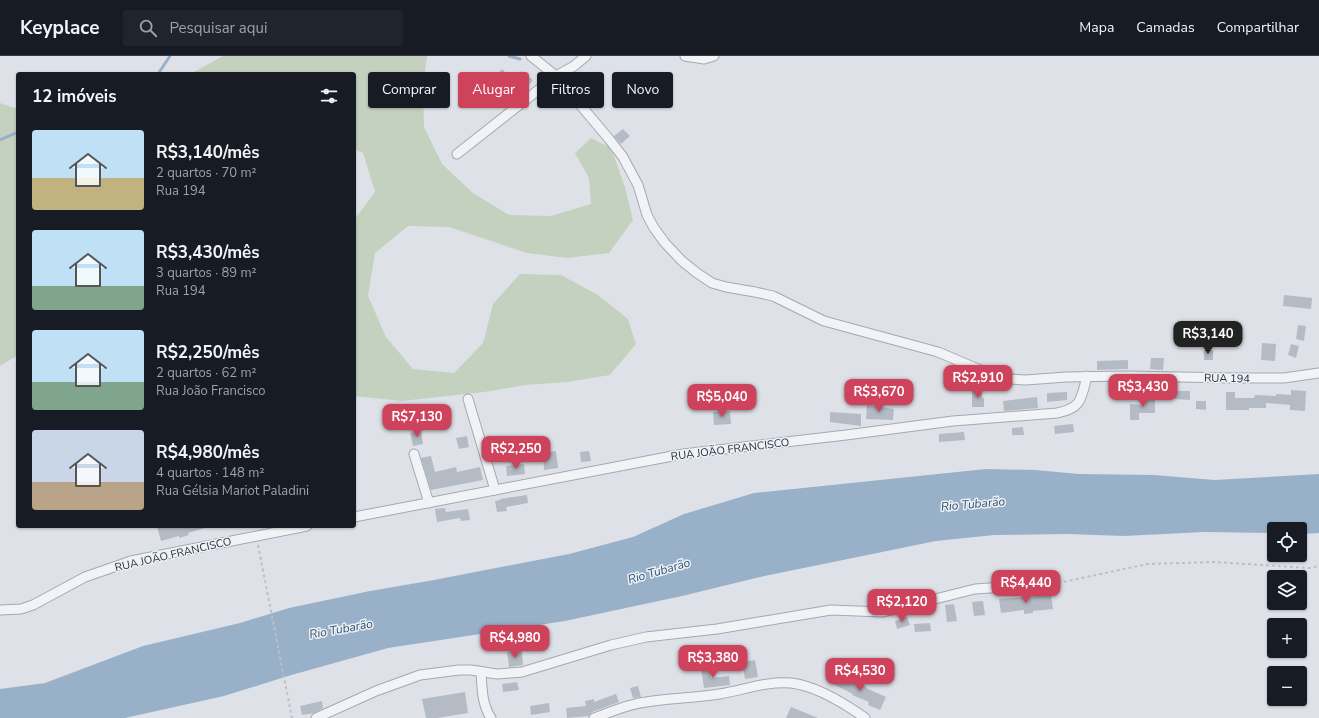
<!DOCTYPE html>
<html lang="pt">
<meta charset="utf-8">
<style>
:root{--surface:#171b24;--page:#20242c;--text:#f1f3f6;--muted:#9ea1a6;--line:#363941;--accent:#ce425c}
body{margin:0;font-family:"Nunito Sans",sans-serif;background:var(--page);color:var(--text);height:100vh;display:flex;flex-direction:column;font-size:15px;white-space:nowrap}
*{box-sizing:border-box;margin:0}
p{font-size:13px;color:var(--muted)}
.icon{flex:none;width:22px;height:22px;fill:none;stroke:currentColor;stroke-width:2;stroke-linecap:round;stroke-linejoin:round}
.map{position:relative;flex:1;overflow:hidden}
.panel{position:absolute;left:16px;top:16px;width:340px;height:456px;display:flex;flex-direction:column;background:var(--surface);border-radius:4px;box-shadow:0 1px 3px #0004}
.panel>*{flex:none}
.hud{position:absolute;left:368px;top:16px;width:380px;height:36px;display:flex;gap:8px}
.buttons{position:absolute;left:1267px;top:466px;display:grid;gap:8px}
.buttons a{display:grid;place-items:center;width:40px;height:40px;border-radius:4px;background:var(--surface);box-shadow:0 1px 3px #0004;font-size:20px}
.price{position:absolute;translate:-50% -34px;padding:0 9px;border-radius:8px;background:var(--accent);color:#fff;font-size:13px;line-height:26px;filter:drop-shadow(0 1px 2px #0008)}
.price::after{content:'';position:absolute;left:50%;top:24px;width:12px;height:9px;margin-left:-6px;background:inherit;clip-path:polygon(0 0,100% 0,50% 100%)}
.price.current{background:#222;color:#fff}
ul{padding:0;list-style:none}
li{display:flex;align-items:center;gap:12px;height:100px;padding:0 16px}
li span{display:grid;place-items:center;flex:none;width:112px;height:80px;border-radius:4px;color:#555}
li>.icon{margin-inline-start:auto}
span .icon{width:48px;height:48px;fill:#fffc;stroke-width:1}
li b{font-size:17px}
h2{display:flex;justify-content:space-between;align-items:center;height:48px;padding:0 16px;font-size:17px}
.chip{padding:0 14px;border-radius:4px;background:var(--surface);box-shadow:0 1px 3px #0004;font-size:14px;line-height:36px}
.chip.current{background:var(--accent);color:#fff}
header{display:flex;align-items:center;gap:24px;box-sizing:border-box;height:56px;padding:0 20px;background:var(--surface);border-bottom:1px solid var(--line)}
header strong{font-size:19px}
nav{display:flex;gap:22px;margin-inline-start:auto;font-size:14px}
.search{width:280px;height:36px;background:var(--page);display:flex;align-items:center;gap:10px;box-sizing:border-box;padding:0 14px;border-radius:4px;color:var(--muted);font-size:15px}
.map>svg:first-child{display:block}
.green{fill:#c4d1bf}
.water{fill:#99b1c8}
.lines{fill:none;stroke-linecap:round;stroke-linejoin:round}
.stream{stroke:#99b1c8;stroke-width:3}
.building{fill:#b5bbc4}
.minor-casing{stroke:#a3a9b2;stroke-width:11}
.path{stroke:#bcc0c6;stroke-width:2;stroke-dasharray:3 3;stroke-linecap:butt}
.minor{stroke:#f1f3f6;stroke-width:9}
.labels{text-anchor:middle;stroke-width:3;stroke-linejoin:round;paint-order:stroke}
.street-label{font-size:11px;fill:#27303e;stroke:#edf1f5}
.water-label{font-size:12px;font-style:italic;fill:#315172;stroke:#edf1f5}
</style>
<header>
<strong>Keyplace</strong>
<div class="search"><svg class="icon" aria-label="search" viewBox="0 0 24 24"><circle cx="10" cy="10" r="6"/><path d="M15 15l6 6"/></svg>Pesquisar aqui</div>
<nav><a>Mapa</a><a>Camadas</a><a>Compartilhar</a></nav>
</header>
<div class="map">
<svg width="1319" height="662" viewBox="0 0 1319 662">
<rect width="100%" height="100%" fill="#dee2e8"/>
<!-- green -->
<g class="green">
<path d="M223,0h204l-4,30 1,41 18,37 31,29 36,22 42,1 40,-12 -2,-26 -14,-25 16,-15 20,10 14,39 8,33 -24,33 -42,5 -40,-5 -78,-26 -41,-1 -33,27 -7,43 18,41 27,32 41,4 29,-30 10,-39 27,-30 41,1 37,20 30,24 8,25 -26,31 -43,7 -41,3 -42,7 -82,9 -48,-5v-176l21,-28 -12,-39 -9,-4v-75h-164z"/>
<path d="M0,47l18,6v246l-18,11z"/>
</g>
<!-- water -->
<path class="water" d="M986,413l49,1 44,4 75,1 61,5 104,-6v59l-19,1v-5h-26v4l-70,-1 -80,4 -56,-2 -74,1 -58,6 -176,36 -78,19 -117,25 -177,27 -100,28 -64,20 -99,22h-125v-29l45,-6 98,-37 97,-23 49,-15 81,-17 64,-11 135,-26 64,-17 51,-23 70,-21z"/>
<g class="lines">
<!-- stream -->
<g class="stream">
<path d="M509,0l11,3"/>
<path d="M158,18l12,-18"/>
<path d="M0,84l18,-8"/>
</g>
</g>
<!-- building -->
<g class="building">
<path d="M502,13l7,7 -11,11 -7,-7z"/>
<path d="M522,15l11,9 -9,11 -11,-9z"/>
<path d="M623,73l7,7 -9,8 -7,-8z"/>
<path d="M1284,239l28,3 -1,11 -28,-3z"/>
<path d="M1298,269l8,1 -2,15 -8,-2z"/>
<path d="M1262,287l14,1 -1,17 -14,-1z"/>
<path d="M1291,288l8,2 -3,12 -8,-3z"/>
<rect x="1204" y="294" width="9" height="10"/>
<path d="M1151,302h13l-1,12 -13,-1z"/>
<path d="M1128,304v9l-31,1v-9z"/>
<path d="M1115,333h9v9l-9,-1z"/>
<path d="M1291,334l15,1 -1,20 -15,-1v-5l-24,-2v5h-17v2h-23v-18h9v6h19l1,-3 21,1v-2l15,1z"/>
<path d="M972,335h10v7h2v9h-12z"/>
<path d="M1174,335h16v9l-16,-1z"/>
<path d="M1067,336v8l-20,2v-9z"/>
<path d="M1037,341l1,11 -34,3 -1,-10z"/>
<path d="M1144,341h11v16h-16v7h-9v-16l14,1z"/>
<path d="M1196,345h10v9l-10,-1z"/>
<path d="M867,349l27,4 -1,11 -27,-1z"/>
<path d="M730,355l1,13 -17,1 -1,-13z"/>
<path d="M830,356l31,2v12l-31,-4z"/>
<path d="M1073,368l1,8 -19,2 -1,-8z"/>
<path d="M1023,371l1,8h-12v-7z"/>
<path d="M421,375l2,13 -10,2 -3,-13z"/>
<path d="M964,376l1,8 -26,2v-8z"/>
<path d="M467,380l2,11 -10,2 -3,-11z"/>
<path d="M556,395l2,17 -14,2 -1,-17z"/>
<path d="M589,395l2,10 -10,1 -1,-10z"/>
<path d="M431,400l4,16 21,-5 1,5 23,-5 3,13 -52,10 -10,-32z"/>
<path d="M524,408l1,10 -18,2 -1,-10z"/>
<path d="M527,439l1,8 -22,4 1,4 -10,1 -2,-11 5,-1v-1z"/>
<path d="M445,452l1,4 22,-3 2,11 -9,1 -1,-3 -23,4 -2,-13z"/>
<path d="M157,470h48v2l-17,5 1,2 -10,3v-2l-18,5z"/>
<path d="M1051,539l2,14 -20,2v2l-9,1v-4l-23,3 -2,-14z"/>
<path d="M983,545l2,14 -11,1 -2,-14z"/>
<path d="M954,548l3,17 -10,1 -2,-17z"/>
<path d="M907,561l3,8 -13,4 -2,-8z"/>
<path d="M930,567l1,8 -16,1 -1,-8z"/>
<path d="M522,595l1,14 -14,2 -2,-15z"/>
<path d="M755,604l3,17 -13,2 -3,-17z"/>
<path d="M709,610l2,12 18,-2 1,9 -26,3 -3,-20z"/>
<path d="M838,618l28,13v1l20,9 -6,13 -12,-5 1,-3 -17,-7 1,-1 -20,-10z"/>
<path d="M517,626l2,8 -16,2 -1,-8z"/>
<path d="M638,630l3,11 -8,1 -3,-10z"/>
<path d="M465,636l3,21 -31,5h-11l-4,-19z"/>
<path d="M616,638l3,8 -27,10 -3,4 -22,2 -1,-10 20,-2 -1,-5 9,-2v3z"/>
<path d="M322,645l1,7 -9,5 -12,2 -2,-9z"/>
<path d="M549,647l1,9 -19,3 -1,-9z"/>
<path d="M791,651l27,11h-32z"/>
</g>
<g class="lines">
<defs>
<g id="minor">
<path d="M531,0l25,20 53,63 14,18 15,28 9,30 7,13 11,15 17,18 15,12 15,10 14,4 29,5 18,4 51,25 114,31 54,23 17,4 17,1 40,-3 62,-1 104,2h52l35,-5"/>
<path d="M685,0l19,3 10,-3"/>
<path d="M457,98l99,-78 18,-10 12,-10"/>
<path d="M468,343l27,91"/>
<path d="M414,398l15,49"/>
<path d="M354,461l329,-63 163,-19 107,-14 104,-8c25,-5 24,-14 30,-37"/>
<path d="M0,554l21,-1 12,-4 52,-28 46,-16 176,-35"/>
<path d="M481,616c1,16 1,33 10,46"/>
<path d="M316,662l60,-27 44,-16 39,-5h12l26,4 25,-2 89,-27 35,-8 71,-8 114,-19 52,2 92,-23 75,-5"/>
<path d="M594,662c17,-6 34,-14 52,-16 24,-4 49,-4 73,-8 25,-4 47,-13 72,-11 26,3 53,20 74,35"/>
</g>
</defs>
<!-- minor casing -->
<use href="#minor" class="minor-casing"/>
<!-- path -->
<g class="path">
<path d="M258,489l34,173"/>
<path d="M1058,527l90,-19 67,-2 94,6 10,-2"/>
</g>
<!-- minor -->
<use href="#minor" class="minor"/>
</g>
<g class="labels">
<!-- street labels -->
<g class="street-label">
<text transform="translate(1227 322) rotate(1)" y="4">RUA 194</text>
<text transform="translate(730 393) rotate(-7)" y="4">RUA JOÃO FRANCISCO</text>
<text transform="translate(173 498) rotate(-13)" y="4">RUA JOÃO FRANCISCO</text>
</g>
<!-- water labels -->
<g class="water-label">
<text transform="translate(973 448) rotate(-5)" y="4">Rio Tubarão</text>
<text transform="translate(659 515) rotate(-16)" y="4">Rio Tubarão</text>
<text transform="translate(341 573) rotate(-10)" y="4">Rio Tubarão</text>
</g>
</g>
</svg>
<div class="buttons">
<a><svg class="icon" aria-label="locate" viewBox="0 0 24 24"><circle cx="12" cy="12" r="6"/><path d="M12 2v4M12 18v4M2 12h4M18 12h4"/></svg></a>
<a><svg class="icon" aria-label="layers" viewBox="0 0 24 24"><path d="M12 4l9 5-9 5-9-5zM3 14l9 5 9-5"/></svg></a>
<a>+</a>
<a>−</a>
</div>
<b class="price current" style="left:1208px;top:299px">R$3,140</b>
<b class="price" style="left:978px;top:343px">R$2,910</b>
<b class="price" style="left:1143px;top:352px">R$3,430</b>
<b class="price" style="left:879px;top:357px">R$3,670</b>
<b class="price" style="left:722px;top:362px">R$5,040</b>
<b class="price" style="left:417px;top:382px">R$7,130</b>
<b class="price" style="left:516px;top:414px">R$2,250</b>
<b class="price" style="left:1026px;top:548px">R$4,440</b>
<b class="price" style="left:902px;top:567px">R$2,120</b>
<b class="price" style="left:515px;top:603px">R$4,980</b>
<b class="price" style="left:713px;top:623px">R$3,380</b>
<b class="price" style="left:860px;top:636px">R$4,530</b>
<div class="hud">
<a class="chip">Comprar</a>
<a class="chip current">Alugar</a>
<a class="chip">Filtros</a>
<a class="chip">Novo</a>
</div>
<section class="panel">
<h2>12 imóveis<svg class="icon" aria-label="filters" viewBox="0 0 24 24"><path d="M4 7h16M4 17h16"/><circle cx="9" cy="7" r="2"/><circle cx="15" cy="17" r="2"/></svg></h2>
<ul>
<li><span style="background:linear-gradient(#bfe0f5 60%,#c2b280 0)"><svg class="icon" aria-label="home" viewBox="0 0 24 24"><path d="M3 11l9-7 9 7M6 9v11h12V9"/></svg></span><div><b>R$3,140/mês</b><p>2 quartos · 70 m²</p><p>Rua 194</p></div></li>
<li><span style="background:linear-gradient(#bfe0f5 70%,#7fa58c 0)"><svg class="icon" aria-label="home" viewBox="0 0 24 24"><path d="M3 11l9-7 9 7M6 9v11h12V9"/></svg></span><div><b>R$3,430/mês</b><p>3 quartos · 89 m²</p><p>Rua 194</p></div></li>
<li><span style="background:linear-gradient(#bfe0f5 65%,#7fa58c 0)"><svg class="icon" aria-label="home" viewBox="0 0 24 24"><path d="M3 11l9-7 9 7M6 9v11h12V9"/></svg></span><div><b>R$2,250/mês</b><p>2 quartos · 62 m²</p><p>Rua João Francisco</p></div></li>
<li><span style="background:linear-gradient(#c9d6e8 65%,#b9a48a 0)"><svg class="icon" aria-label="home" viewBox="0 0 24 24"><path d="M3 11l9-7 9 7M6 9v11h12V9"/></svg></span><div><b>R$4,980/mês</b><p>4 quartos · 148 m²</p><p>Rua Gélsia Mariot Paladini</p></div></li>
</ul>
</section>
</div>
